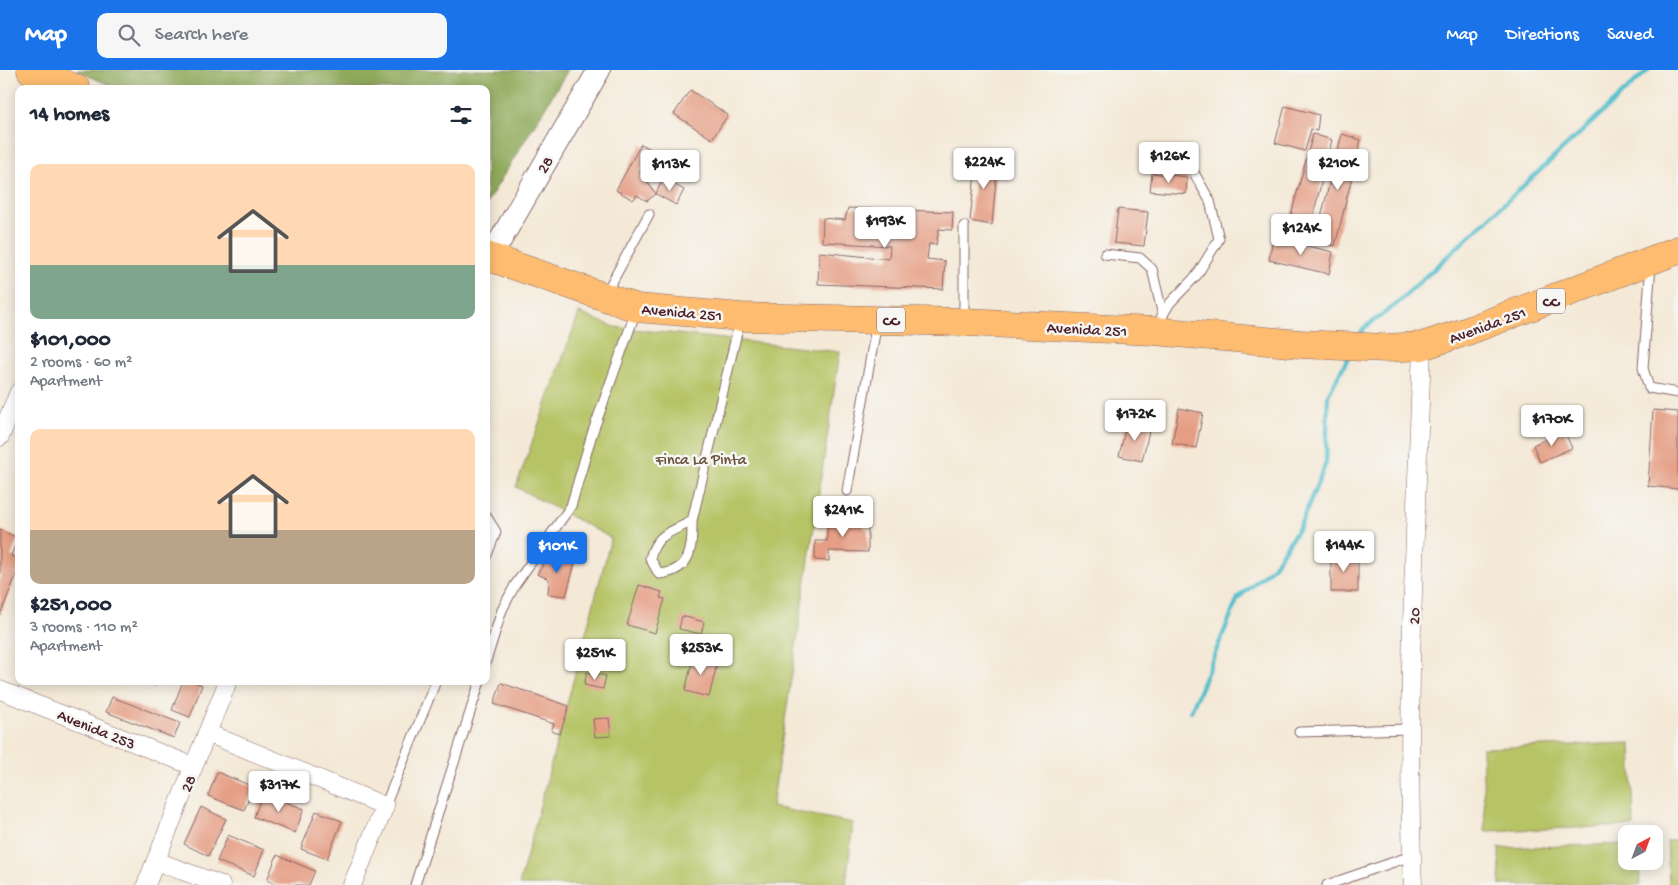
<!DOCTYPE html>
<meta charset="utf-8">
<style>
:root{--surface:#fff;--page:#f6f6f7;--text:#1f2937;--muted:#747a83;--accent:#1a73e8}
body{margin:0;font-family:"Gochi Hand",sans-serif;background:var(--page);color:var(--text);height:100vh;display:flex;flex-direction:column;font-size:19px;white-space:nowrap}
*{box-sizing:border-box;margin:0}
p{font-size:16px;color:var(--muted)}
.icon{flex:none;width:28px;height:28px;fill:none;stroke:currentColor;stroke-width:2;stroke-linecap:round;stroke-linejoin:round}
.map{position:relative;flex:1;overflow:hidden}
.panel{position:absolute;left:15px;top:15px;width:475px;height:600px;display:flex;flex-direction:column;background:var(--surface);border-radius:10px;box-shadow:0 2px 12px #0003}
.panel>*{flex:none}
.needle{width:32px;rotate:41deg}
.fabs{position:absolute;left:1618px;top:755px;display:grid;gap:10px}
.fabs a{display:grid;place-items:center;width:45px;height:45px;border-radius:10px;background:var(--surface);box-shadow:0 2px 12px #0003;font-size:25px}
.price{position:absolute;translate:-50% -42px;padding:0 11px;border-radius:5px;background:#fff;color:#222;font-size:16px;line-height:32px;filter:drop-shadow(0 1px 2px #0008)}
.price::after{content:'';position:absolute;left:50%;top:30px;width:15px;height:11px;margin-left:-8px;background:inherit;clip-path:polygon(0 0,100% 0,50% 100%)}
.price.on{background:var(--accent);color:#fff}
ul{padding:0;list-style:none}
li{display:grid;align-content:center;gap:10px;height:265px;padding:0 15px}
li span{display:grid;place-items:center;height:155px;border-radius:10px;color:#555}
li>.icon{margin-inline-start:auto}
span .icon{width:90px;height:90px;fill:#fffc;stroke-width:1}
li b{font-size:21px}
h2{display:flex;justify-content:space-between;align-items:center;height:60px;padding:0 15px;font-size:21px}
header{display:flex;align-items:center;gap:30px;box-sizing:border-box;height:70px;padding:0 25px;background:var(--accent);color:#fff}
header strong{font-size:24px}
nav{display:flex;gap:28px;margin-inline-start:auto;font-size:18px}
.search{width:350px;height:45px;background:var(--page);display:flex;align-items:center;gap:12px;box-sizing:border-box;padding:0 18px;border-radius:10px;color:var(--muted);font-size:19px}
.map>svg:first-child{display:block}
.green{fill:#b6c466;stroke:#807248}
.forest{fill:#90aa5b;stroke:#6d6443}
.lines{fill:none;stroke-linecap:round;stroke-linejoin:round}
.stream{stroke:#52becc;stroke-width:4.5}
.building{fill:#e59d83}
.service-casing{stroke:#866667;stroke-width:11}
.minor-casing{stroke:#866667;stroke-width:19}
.tertiary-casing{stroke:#866667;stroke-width:24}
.primary-casing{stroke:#866667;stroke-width:29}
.service{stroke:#fff;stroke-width:9}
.minor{stroke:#fff;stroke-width:18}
.tertiary{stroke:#fff;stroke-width:22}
.primary{stroke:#fdbc6f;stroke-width:28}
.labels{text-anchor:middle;stroke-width:5;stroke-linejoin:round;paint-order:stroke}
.shield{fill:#f6f6f2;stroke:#7e6067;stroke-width:1}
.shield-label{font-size:15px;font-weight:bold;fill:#4a1f2b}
.street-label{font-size:16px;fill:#4a1f2b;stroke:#f6f6f2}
.park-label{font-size:16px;fill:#6a513d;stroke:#f6f6f2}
</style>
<header>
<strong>Map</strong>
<div class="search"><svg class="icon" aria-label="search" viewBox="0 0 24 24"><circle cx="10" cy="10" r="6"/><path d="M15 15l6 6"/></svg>Search here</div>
<nav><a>Map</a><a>Directions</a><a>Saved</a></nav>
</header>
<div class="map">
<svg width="1678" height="815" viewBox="0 0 1678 815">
<rect width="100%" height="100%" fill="#f6f6f2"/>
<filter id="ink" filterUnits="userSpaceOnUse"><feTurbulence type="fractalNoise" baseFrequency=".02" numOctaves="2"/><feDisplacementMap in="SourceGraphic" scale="10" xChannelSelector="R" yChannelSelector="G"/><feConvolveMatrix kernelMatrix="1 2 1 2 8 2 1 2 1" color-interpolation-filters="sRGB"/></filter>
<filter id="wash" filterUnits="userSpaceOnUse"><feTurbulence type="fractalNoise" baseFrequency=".0096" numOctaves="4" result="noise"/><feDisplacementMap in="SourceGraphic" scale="20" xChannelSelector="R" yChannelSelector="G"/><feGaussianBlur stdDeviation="1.12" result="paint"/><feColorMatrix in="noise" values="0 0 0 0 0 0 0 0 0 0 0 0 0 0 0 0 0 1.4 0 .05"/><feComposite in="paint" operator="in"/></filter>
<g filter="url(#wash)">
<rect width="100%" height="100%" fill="#f4e9d7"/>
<!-- green -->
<g class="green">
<path d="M579,243l36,14 225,25 -68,455 81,16 -7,62h-327l92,-347 -95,-51z"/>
<path d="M1631,673l3,83 -149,5 -3,-83z"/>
<path d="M1678,770v45h-9l-2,-44z"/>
<path d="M1626,774v17h13l1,24h-140l-1,-37z"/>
</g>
<!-- forest -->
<path class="forest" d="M75,0h493l-82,134v-115h-367z"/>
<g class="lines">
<!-- stream -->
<g class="stream">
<path d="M1358,268l6,-10 30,-22 254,-236"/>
<path d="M1191,641l47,-113 35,-31 27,-41 26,-63 2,-68 21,-39"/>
</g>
</g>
<g id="blocks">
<!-- building -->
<g class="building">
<path d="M690,20l38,25 -16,24 -38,-25z"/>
<path d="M1285,36l34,9 -2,16 -6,-2 -6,22 -30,-8z"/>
<path d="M1313,64l19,6 -25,100 -21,-7z"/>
<path d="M1342,64l19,6 -26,106 -20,-5z"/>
<path d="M641,74l11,6 -12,22 16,22 -9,7 -10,-6 -4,5 -17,-10z"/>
<path d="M977,84l21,3 -6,68 -22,-4z"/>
<path d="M1152,103l35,4 -1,17 -36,-3z"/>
<path d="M663,108l21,12 -8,15 -20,-11z"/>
<path d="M848,138l105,4 -1,18 -13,-1 -3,16 -7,-1 -2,15 18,2 -2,28 -125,-5 1,-32 70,7 1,-13 -68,-4 1,-24 22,2z"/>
<path d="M1118,139l30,3 -4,34 -30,-3z"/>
<path d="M1273,168l60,14 -4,22 -60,-14z"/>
<path d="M1179,338l24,5 -7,35 -24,-5z"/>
<path d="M1653,340l25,2v77l-30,-3z"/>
<path d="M1127,352l23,5 -8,34 -23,-5z"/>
<path d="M1564,361l8,17 -32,14 -7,-17z"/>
<path d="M847,446h17v12l4,1v23l-39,-1v10l-14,-1v-19h12v-24h8v7l12,1z"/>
<path d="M0,460l18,8 -7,18 8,3v9l-19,47z"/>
<path d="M551,482l24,11 -9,33 -18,-2 1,-15 -12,-5z"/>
<rect x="1331" y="483" width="27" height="39"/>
<path d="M639,515l23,7 -2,6 5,1 -10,34 -28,-8z"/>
<path d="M682,546l22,6 -3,12 -22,-5z"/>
<path d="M694,584l24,6 -9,37 -24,-6z"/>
<path d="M587,602l19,4 -3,13 -19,-4z"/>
<path d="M142,611h15l-2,5z"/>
<path d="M183,611h9l10,4 -12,32 -18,-7z"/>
<path d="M501,613l68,23 -9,28 -9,-3 3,-7 -60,-20z"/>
<path d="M112,627l68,26 -6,15 -68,-26z"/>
<path d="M609,648l2,18 -16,1 -2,-18z"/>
<path d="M217,702l37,15 -10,23 -36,-14z"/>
<path d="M263,723l41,16 -9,24 -41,-16z"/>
<path d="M201,737l25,12 -18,37 -24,-12z"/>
<path d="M316,741l26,10 -15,38 -26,-10z"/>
<path d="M228,765l36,15 -10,26 -37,-15z"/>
<path d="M277,785l38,16 -6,14h-32l-10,-5z"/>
</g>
</g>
</g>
<g filter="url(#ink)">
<use href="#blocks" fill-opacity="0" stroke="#866667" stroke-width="1"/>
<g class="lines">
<defs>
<g id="service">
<path d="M1105,184l35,4 12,11 11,47"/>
<path d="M1651,194l-8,104 6,20 29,5"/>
<path d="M605,225l44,-81"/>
<path d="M964,249v-93"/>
<path d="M1155,258l15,-25 27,-28 22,-36 -9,-38 -21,-37"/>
<path d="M847,421l30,-169"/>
<path d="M486,446l10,16 -10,25"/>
<path d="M692,451c-21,12 -35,11 -42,37l9,16c33,-3 33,-26 33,-53l48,-201"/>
<path d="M486,591l16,-51 13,-25 56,-79 21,-72 44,-123"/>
<path d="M1299,662l111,-3"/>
<path d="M385,736l51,-125"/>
<path d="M415,815l65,-204"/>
<path d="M1327,815l84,-29"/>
</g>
<g id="minor">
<path d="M0,367l19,-45"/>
<path d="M0,620l193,76"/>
<path d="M207,663l178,73 -33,79"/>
<path d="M156,791l65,24"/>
<path d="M146,815l82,-204"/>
<path d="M1413,815c-8,-179 3,-359 9,-539"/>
</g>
<path id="tertiary" d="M490,188l109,-188"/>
<g id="primary">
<path d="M31,0l45,19"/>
<path d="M486,186l151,52 104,9 223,5 190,9 146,13 86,4 36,-2 46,-15 210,-81"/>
</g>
</defs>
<!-- service casing -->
<use href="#service" class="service-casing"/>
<!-- minor casing -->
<use href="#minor" class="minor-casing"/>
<!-- tertiary casing -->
<use href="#tertiary" class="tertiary-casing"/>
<!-- primary casing -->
<use href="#primary" class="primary-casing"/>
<!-- service -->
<use href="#service" class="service"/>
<!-- minor -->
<use href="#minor" class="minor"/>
<!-- tertiary -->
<use href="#tertiary" class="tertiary"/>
<!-- primary -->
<use href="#primary" class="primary"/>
</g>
</g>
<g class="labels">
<!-- shield labels -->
<g class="shield">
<rect x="1537" y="218.5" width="28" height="25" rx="4"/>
<rect x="877" y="237.5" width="28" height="25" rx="4"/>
</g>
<g class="shield-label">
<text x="1551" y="236">CC</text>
<text x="891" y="255">CC</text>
</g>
<!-- street labels -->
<g class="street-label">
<text transform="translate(544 94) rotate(-60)" y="6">28</text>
<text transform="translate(682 241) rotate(5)" y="6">Avenida 251</text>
<text transform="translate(1487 254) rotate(-20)" y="6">Avenida 251</text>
<text transform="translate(1087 258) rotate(3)" y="6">Avenida 251</text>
<text transform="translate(1413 546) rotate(-88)" y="6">20</text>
<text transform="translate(97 658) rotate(22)" y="6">Avenida 253</text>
<text transform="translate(187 713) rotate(-68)" y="6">28</text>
</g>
<!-- park labels -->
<g class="park-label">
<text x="701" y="394">Finca La Pinta</text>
</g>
</g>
</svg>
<div class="fabs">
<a><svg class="needle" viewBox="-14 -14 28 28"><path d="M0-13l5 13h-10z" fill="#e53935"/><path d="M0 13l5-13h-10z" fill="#747a83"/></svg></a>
</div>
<b class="price" style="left:1169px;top:114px">$126K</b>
<b class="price" style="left:984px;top:120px">$224K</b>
<b class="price" style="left:1338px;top:121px">$210K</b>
<b class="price" style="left:670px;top:122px">$113K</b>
<b class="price" style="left:885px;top:179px">$193K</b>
<b class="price" style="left:1301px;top:186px">$124K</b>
<b class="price" style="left:1135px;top:372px">$172K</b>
<b class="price" style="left:1552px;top:377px">$170K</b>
<b class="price" style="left:843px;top:468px">$241K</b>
<b class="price" style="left:1344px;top:503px">$144K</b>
<b class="price on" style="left:557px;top:504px">$101K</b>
<b class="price" style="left:701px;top:606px">$253K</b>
<b class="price" style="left:595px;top:611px">$251K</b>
<b class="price" style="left:279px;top:743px">$317K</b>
<section class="panel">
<h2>14 homes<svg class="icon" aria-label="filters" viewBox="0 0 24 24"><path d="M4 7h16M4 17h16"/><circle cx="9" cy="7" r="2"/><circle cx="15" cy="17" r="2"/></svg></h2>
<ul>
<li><span style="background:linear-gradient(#ffd9b3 65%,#7fa58c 0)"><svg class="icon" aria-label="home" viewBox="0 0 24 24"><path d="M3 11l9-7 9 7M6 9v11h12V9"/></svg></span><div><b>$101,000</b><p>2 rooms · 60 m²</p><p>Apartment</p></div></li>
<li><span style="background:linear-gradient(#ffd9b3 65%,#b9a48a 0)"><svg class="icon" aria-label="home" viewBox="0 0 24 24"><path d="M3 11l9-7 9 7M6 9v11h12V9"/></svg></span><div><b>$251,000</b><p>3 rooms · 110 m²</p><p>Apartment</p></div></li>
</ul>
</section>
</div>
